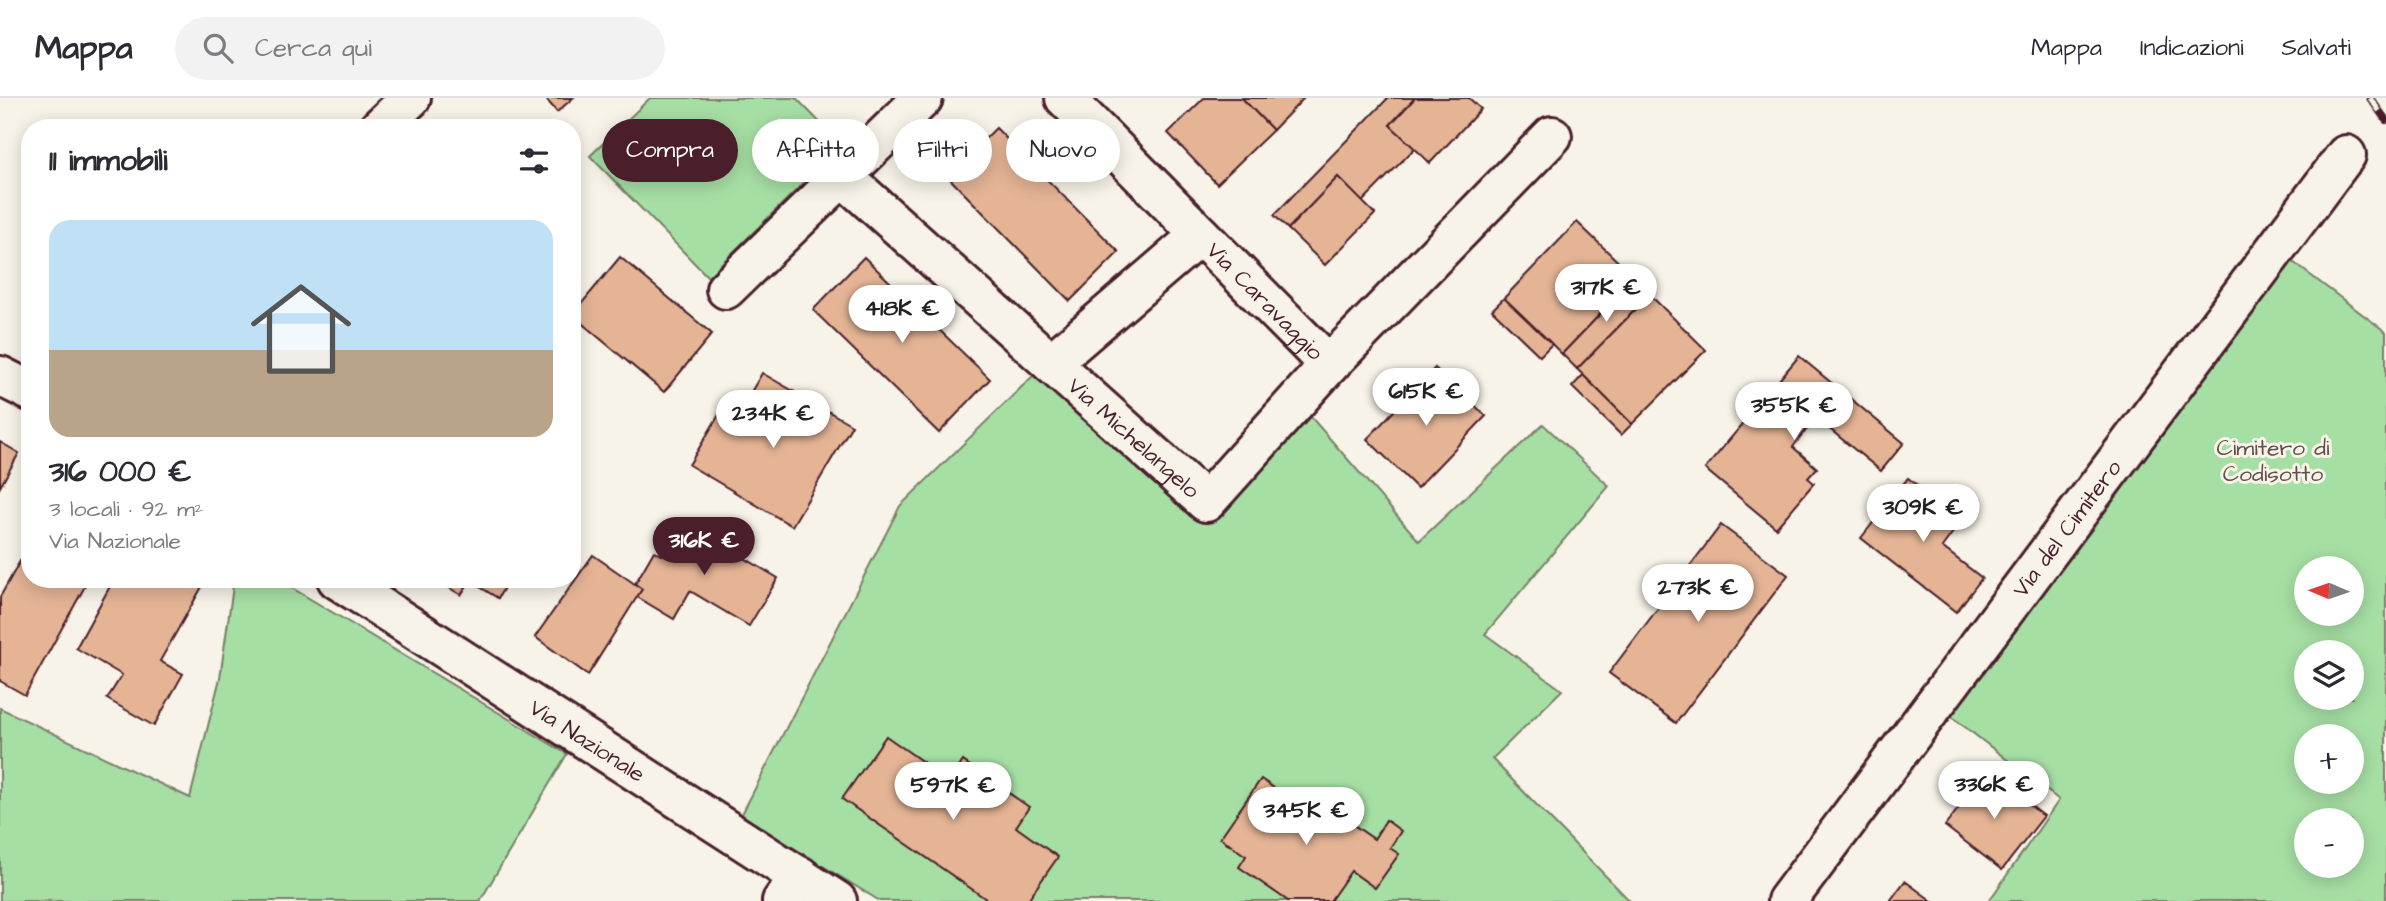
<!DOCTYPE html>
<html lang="it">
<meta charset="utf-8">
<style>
:root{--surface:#fff;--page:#f2f2f3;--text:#2b2b33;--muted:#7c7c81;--line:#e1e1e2;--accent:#4a1f2b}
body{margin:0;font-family:"Architects Daughter",sans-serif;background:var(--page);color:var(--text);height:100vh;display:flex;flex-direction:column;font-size:26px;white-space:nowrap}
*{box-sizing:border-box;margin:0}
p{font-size:23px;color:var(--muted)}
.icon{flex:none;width:38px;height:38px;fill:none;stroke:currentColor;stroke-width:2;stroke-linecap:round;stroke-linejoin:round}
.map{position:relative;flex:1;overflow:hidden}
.side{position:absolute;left:21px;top:21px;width:560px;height:469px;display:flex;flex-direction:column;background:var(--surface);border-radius:28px;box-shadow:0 4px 18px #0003}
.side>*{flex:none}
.guide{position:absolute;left:602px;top:21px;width:665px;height:63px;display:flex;gap:14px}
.needle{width:46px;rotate:272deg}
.tools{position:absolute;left:2294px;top:458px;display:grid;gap:14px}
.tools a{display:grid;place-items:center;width:70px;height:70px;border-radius:50%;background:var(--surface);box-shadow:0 4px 18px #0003;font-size:35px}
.price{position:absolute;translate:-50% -60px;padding:0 16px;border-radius:24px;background:#fff;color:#222;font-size:23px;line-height:46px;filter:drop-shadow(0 2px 4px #0008)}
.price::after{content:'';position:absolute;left:50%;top:42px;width:21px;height:16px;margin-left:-10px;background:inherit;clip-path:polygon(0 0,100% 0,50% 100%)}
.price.current{background:var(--accent);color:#fff}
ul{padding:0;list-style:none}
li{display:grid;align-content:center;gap:14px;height:371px;padding:0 28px}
li span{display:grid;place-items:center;height:217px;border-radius:21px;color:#555}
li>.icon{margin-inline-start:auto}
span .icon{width:126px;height:126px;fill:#fffc;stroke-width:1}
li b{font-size:30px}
h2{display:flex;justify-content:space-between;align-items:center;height:84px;padding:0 28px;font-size:30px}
.pill{padding:0 24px;border-radius:32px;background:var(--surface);box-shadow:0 4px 18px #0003;font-size:24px;line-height:63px}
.pill.current{background:var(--accent);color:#fff}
header{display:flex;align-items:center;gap:42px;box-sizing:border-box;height:98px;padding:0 35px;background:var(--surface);border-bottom:2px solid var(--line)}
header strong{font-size:33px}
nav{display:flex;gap:38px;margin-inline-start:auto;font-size:24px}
.search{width:490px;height:63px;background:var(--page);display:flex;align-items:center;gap:18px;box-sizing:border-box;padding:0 24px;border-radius:38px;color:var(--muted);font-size:26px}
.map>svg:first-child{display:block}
.green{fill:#a6dfa4;stroke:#787f68;stroke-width:2;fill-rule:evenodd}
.building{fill:#e4b495;stroke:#4a1f2b;stroke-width:2}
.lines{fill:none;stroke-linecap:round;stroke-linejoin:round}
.street-casing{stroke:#4a1f2b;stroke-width:44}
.secondary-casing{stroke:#4a1f2b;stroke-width:44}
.street{stroke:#f7f3e8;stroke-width:38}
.secondary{stroke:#f7f3e8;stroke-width:38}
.rail-casing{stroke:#4a1f2b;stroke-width:8}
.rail{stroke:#f7f3e8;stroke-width:5;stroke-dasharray:16;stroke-linecap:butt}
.labels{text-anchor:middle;stroke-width:6;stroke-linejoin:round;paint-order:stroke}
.street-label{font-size:23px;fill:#4a1f2b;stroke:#f7f3e8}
.park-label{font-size:23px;fill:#614f49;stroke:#f7f3e8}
</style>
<header>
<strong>Mappa</strong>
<div class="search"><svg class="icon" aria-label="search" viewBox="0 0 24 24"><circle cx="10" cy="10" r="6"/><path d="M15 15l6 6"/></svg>Cerca qui</div>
<nav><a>Mappa</a><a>Indicazioni</a><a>Salvati</a></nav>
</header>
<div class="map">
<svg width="2386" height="803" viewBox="0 0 2386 803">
<rect width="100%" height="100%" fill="#f7f3e8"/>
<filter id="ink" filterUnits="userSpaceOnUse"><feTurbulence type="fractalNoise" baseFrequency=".0143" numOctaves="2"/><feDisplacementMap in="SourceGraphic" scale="14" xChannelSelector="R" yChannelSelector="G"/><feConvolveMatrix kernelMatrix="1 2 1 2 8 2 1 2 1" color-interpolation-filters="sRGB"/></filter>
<g filter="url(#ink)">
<!-- green -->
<g class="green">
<path d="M650,0h146l46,47 -134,132 -118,-121z"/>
<path d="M2289,161l97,73v569h-397l70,-101 -121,-94zM2306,471h46v45h-46zM2306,555h46v45h-46zM2306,639h46v45h-46zM2306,723h46v45h-46z"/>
<path d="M1043,268l166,150 95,-107 115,132 124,-117 66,62 -124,148 77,56 -70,69 138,142h-750l-139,-85 159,-310z"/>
<path d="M234,481h43l290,175 -87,147h-480v-193l190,90 30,-120z"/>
</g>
<!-- building -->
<g class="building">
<path d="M545,0h28l-16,14z"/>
<path d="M1204,0h38l31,32 -56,54 -49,-51z"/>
<path d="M1242,0h62l-31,32z"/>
<path d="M1388,0h27l-25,27 25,23 -53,54 -24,-25 -50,52 -14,-14z"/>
<path d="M1415,0h54l12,11 -51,54 -40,-38z"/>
<path d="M996,30l123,124 -49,49 -123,-125z"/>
<path d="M1338,79l37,37 -50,51 -37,-36z"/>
<path d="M1577,124l58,56 -73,76 -58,-56z"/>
<path d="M620,159l92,77 -48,58 -92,-77z"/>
<path d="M864,159l126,122 -51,54 -126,-123z"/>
<path d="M1635,180l15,17 -73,74 -15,-15z"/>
<path d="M1650,197l56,55 -74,74 -55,-55z"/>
<path d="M1504,200l48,46 -12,12 -48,-46z"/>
<path d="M1799,258l105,87 -23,28 -65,-53 -23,29 24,21 -9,10 6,5 -38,45 -71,-59z"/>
<path d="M1435,270l51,48 -69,72 -50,-49z"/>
<path d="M762,275l90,52 -60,101 -103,-61 31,-52 33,19 8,-15 -18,-11z"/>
<path d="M1583,277l49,49 -11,11 -49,-48z"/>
<path d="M0,344l19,11 -19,34z"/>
<path d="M1908,380l54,42 -20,27 40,31 -26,34 -95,-74z"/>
<path d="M682,423l96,57 -29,48 -59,-35 -16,28 -37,-22 5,-8 -7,-5 19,-33 8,4z"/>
<path d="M1721,427l67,50 -112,148 -67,-50z"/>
<path d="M30,445v36h59l-64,116 -25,-14v-84z"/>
<path d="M593,457l49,34 -54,86 -53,-38z"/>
<path d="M114,481h79l10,6 -43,76 23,13 -29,52 -47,-27 15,-24 -46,-27z"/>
<path d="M509,481l-11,19 -28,-17 -9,14 -25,-15z"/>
<path d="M886,638l64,45 13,-20 66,46 -13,20 42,30 -31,44h-38l-147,-102z"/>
<path d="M1986,674l58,44 -42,54 -57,-44z"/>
<path d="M1261,681l54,37 8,-12 51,35 12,-19 15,11 -11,17 9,6 -24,34 -24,-17 -21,30h-42l-49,-34 7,-11 -26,-18z"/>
<path d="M1905,783l27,20h-42z"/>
</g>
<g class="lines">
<defs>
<g id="street">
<path id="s1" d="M1065,0l264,267 223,-229"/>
<path d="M379,30l32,-30"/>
<path id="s2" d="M842,78l364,326 123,-137"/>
<path d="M726,191l197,-191"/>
<path d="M1051,265l149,-128"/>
<path d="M782,803l18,-25"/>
<path id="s3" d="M1787,803l559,-746"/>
</g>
<g id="secondary">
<path d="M0,278l30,15"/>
<path id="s4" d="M337,481l500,322"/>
</g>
</defs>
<!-- street casing -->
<use href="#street" class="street-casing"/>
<!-- secondary casing -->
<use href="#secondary" class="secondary-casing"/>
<!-- street -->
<use href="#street" class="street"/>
<!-- secondary -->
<use href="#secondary" class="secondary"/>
<defs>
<path id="rail" d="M2370,0l16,22"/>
</defs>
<!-- rail casing -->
<use href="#rail" class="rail-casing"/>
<!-- rail -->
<use href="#rail" class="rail"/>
</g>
</g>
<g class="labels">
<!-- street labels -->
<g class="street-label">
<text dy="8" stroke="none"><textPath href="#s1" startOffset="285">Via Caravaggio</textPath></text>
<text dy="8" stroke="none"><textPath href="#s2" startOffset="392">Via Michelangelo</textPath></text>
<text dy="8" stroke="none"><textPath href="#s3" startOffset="466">Via del Cimitero</textPath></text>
<text dy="8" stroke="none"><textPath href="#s4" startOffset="298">Via Nazionale</textPath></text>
</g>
<!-- park labels -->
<g class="park-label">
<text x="2273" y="357">Cimitero di<tspan x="2273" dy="26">Codisotto</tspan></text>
</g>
</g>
</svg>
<div class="tools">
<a><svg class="needle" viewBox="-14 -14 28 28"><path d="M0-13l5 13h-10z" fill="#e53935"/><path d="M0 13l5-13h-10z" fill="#7c7c81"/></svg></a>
<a><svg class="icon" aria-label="layers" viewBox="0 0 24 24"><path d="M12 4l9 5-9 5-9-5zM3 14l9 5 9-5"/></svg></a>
<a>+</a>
<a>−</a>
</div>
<b class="price" style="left:1606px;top:226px">317K €</b>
<b class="price" style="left:902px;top:247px">418K €</b>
<b class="price" style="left:1426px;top:330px">615K €</b>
<b class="price" style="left:1794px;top:344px">355K €</b>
<b class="price" style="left:773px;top:352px">234K €</b>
<b class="price" style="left:1923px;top:446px">309K €</b>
<b class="price current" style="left:704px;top:479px">316K €</b>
<b class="price" style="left:1698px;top:526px">273K €</b>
<b class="price" style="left:1994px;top:723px">336K €</b>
<b class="price" style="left:953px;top:724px">597K €</b>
<b class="price" style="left:1306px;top:749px">345K €</b>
<div class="guide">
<a class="pill current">Compra</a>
<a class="pill">Affitta</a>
<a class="pill">Filtri</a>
<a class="pill">Nuovo</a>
</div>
<section class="side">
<h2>11 immobili<svg class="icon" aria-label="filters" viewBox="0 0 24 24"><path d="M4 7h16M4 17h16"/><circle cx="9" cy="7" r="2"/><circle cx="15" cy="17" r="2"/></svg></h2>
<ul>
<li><span style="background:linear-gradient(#bfe0f5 60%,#b9a48a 0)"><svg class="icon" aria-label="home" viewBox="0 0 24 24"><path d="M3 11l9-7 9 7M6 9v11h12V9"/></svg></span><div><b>316 000 €</b><p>3 locali · 92 m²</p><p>Via Nazionale</p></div></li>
</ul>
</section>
</div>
